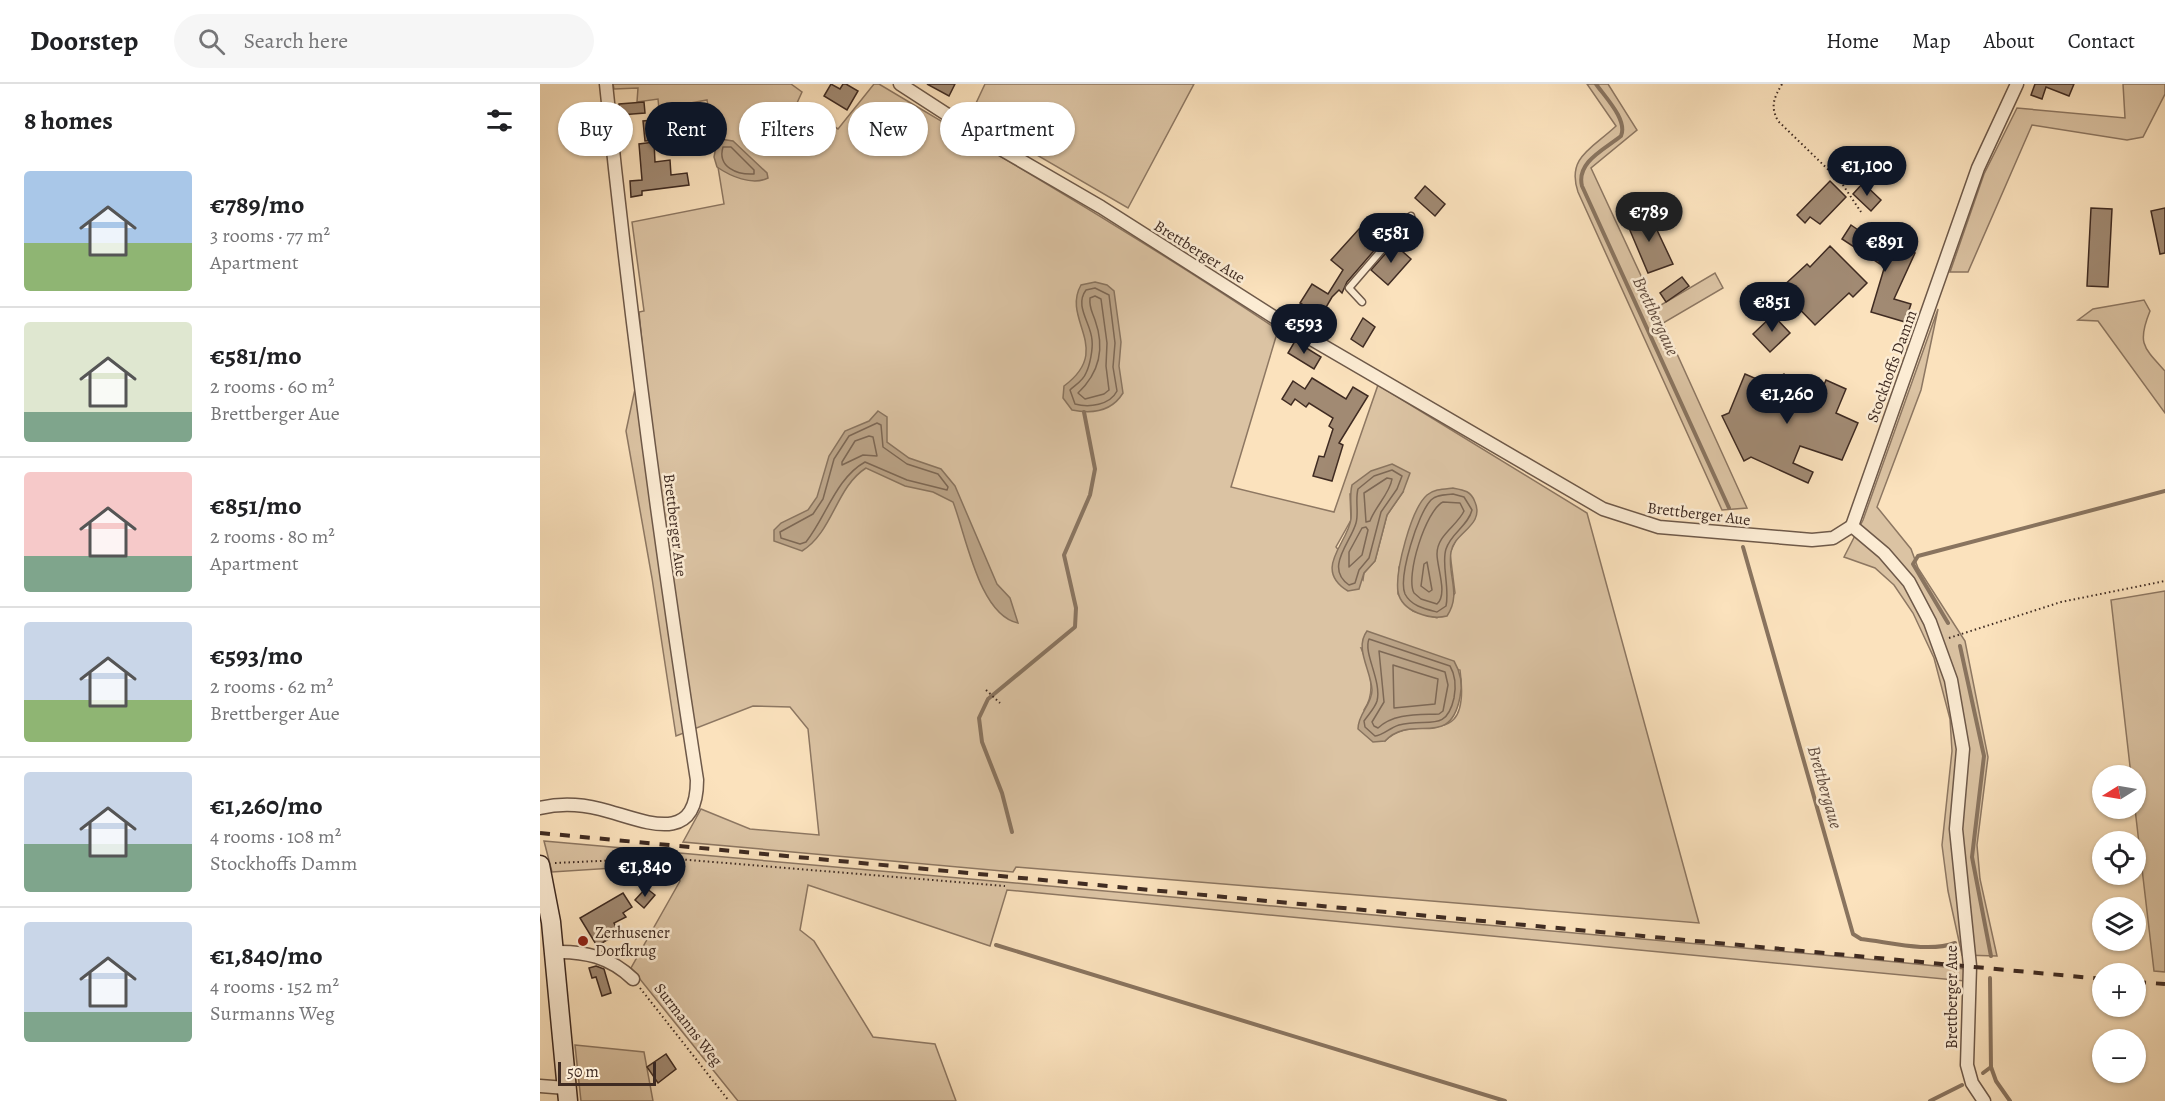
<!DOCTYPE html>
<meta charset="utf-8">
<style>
:root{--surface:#fff;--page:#f6f6f6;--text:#202124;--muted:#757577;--line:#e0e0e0;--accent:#111827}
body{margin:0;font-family:Alegreya,serif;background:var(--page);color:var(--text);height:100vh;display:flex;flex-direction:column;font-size:22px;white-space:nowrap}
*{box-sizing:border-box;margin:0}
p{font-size:20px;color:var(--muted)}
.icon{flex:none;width:33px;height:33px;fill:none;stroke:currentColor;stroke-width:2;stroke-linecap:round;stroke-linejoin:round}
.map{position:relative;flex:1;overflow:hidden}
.drawer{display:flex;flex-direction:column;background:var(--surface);width:540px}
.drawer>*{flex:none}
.banner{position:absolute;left:18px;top:18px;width:570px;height:54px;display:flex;gap:12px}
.needle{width:39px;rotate:259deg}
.fabs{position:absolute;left:1552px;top:681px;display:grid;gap:12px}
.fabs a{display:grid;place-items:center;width:54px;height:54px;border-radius:50%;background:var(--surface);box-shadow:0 2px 4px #0004;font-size:30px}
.scale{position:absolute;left:18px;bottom:15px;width:98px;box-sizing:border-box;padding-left:6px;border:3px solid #3f2b22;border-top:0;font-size:16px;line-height:21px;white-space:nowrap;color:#3f2b22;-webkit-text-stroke:4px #fcecd4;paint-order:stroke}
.price{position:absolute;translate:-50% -51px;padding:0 14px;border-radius:21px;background:var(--accent);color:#fff;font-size:20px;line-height:39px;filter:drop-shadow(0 2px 3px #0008)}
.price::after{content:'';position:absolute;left:50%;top:36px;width:18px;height:14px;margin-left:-9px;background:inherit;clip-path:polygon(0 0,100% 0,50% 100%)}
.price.active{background:#222;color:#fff}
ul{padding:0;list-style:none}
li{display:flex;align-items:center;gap:18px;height:150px;padding:0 24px}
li+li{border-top:2px solid var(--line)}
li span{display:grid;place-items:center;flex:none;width:168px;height:120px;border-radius:6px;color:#555}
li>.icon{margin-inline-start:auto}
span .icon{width:72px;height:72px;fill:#fffc;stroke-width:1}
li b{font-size:26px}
h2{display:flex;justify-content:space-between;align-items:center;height:72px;padding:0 24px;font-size:26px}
.pill{padding:0 21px;border-radius:27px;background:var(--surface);box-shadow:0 2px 4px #0004;font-size:21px;line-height:54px}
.pill.active{background:var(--accent);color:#fff}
header{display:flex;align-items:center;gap:36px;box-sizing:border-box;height:84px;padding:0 30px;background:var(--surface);border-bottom:2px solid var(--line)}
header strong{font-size:28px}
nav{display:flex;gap:33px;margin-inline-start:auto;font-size:21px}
.search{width:420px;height:54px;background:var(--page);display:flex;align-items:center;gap:15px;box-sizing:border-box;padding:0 21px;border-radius:33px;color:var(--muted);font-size:22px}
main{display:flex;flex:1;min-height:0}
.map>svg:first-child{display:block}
.green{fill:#dbc3a3;stroke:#8d7762;stroke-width:1.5;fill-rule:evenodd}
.water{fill:#bba488;stroke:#89745f;stroke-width:1.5}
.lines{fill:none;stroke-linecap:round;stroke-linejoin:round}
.shore{stroke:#7d6855;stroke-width:1.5}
.stream{stroke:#89745f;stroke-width:4}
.building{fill:#a18a73;stroke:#3f2b22;stroke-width:1.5}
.lane-casing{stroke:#6e5949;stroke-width:9}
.street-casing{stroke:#6e5949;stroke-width:15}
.secondary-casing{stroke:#3f2b22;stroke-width:21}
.path{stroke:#3f2b22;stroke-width:2;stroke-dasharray:1.5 3;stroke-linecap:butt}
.lane{stroke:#fcecd4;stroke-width:6}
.street{stroke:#fcecd4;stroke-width:12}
.secondary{stroke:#fcecd4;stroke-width:18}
.rail{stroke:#3f2b22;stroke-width:4;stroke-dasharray:10 10;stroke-linecap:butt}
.poi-dot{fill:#8f2418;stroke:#fcecd4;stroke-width:2}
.labels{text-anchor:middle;stroke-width:5;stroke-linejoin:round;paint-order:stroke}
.street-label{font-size:16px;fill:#3f2b22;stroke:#fcecd4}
.poi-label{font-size:16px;fill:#3f2b22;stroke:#fcecd4;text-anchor:start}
.water-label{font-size:18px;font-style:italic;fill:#644f41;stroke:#fcecd4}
</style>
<header>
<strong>Doorstep</strong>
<div class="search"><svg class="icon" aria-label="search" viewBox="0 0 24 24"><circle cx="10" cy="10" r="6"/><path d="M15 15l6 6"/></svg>Search here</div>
<nav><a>Home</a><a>Map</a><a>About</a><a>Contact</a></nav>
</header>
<main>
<section class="drawer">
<h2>8 homes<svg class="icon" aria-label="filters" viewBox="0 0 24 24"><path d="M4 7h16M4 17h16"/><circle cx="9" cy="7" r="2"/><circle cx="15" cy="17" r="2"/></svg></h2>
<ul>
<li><span style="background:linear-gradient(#a9c7e8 60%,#8fb573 0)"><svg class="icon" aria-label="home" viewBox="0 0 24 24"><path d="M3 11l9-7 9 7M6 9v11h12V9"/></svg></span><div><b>€789/mo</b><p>3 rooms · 77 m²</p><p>Apartment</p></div></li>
<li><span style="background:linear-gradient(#dfe7d0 75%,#7fa58c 0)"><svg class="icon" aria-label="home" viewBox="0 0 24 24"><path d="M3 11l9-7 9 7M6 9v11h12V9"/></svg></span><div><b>€581/mo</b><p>2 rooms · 60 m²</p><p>Brettberger Aue</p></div></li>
<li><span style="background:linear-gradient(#f6c9c9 70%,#7fa58c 0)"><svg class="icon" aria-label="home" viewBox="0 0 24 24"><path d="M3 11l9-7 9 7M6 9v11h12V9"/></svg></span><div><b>€851/mo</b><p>2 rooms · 80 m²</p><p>Apartment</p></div></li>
<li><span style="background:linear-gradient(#c9d6e8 65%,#8fb573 0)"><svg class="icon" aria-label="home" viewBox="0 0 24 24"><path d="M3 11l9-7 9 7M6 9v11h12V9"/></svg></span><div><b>€593/mo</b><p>2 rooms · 62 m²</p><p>Brettberger Aue</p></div></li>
<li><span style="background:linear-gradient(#c9d6e8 60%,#7fa58c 0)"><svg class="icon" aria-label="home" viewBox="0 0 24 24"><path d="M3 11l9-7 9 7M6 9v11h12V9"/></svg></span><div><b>€1,260/mo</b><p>4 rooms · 108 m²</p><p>Stockhoffs Damm</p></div></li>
<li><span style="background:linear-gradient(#c9d6e8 75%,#7fa58c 0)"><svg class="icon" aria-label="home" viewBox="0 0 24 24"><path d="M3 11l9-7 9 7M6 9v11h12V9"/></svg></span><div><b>€1,840/mo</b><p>4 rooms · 152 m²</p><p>Surmanns Weg</p></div></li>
</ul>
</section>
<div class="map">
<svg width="1625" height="1017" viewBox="0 0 1625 1017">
<rect width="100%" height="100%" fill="#fbe2bd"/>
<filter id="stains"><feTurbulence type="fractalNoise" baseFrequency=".00333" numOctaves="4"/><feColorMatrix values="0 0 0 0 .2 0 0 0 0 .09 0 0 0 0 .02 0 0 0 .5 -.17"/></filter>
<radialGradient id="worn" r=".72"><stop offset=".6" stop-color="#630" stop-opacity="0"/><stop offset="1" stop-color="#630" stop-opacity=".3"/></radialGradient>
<!-- green -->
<g class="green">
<path d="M73,0h178l11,8 -5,11 41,26 36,-45h5c134,80 270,159 399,246l-47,157 103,25 44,-127 209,128 112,410 -683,-56 -3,5 -330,-30 18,-33 49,20 69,6 -11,-106 -18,-22 -37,-1 -77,30 -24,-158 -26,-147 9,-42 11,-5 -7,-72 5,-1 -12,-89 92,-18 -17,-104 -48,9 -1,-10 -21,3 1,-14 -24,1zM863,408l-16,23 -12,46 -11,12 -1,7 -27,-33 15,-27 -1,-26zM915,458l-5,11 5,40 -18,25 -24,-7 -15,-17 1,-27zM821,564l99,22c12,88 -45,39 -75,71l-21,-31c13,-18 6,-42 -3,-62z"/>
<path d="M445,0h209l-66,124 -158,-92z"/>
<path d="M1047,0h21l29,46 -46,38 65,140 59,-35 8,15 -60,35 84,185 -25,2 -144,-318c-12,-35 15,-44 38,-66z"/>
<path d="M1583,0h42v10l-22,43 -16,3 -95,-15 -64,147h-18l34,-98 33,-66 108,10z"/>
<path d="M1604,216l6,11c-13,32 -7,36 15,60v42l-67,-92 -20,-1 15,-11z"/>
<path d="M1398,225l-17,81 -44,117 34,42 7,19 47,73 23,116 -11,88 3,34 17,77 -35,-1 -14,-64 -6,-46 10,-94 -2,-32 -16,-61 -21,-45 -19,-28 -19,-17 -31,-11 19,-37z"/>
<path d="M1625,507v381l-11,-1 -19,-162 1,-33 -5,-1 -20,-175z"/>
<path d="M4,757l1312,117 110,11 -1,12 -958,-91 -17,56 -182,-61 -8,45 14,11 59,96 62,7 21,57h-218l-107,-133 49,-87 -5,-17 -123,8z"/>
<path d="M35,961l69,7 9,49h-72z"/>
</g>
<!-- water -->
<g class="water">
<path d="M180,55l13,2 34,32 1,5c-16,8 -38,-2 -51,-11l-3,-10 3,-16z"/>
<path d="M555,198l12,3 7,6 7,51 -2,24 4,27c-11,18 -31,21 -51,17l-9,-12 1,-12c50,-37 -3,-66 17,-101z"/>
<path d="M338,327l9,6v25l22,16 32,11 14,17 42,98 13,14 8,25c-39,-8 -52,-88 -65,-121l-20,-10 -28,-6 -39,-18c-30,19 -33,64 -64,83l-28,-10v-11l7,-7 27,-13 9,-13 12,-41 16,-25 24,-10z"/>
<path d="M852,380l18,9 -7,19 -16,23 -12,46 -11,12 -5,16 -11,2c-36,-22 0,-48 3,-72 1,-11 -2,-22 1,-34l19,-14z"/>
<path d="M913,404c11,2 18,3 22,14 10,24 -21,30 -24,50 -4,23 11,42 -4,64 -17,4 -45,-4 -49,-24 -3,-21 13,-83 29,-97 7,-6 17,-6 26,-7z"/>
<path d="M827,547l87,30c7,12 9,23 6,36 -10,54 -48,15 -75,44l-12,1 -15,-13c0,-16 14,-24 14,-39 -1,-20 -18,-42 -5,-59z"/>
</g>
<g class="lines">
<!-- shore -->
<g class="shore">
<path d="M183,63h8l23,23v4c-17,1 -37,-7 -31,-27z"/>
<path d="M555,204l14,7 6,48 -2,24 4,24c-7,14 -28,17 -42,13l-5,-14c5,-5 13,-9 16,-17 4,-8 7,-24 6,-33 -1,-17 -18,-34 -6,-50z"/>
<path d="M555,212l6,3 6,44 -1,23 3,24 -5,4 -19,5 -7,-6c21,-20 27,-45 17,-73 -3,-9 -6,-12 -5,-22z"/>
<path d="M337,339l4,2 2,22 24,17 31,10 10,13 -1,3 -40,-10 -42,-18c-29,16 -39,55 -59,80l-6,2 -19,-6 -1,-6 33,-18 10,-15 11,-40 15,-23z"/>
<path d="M329,352l4,1 4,19 -14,-1 -21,10v-3l13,-21z"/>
<path d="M852,386l10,6 -5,13 -16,23 -12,46 -10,12 -4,13 -6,2c-25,-17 2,-43 7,-62 3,-10 -1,-23 2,-34l16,-13z"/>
<path d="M847,394l5,1c-2,14 -17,28 -22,42l-4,1 -2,-29z"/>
<path d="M913,410l11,3 8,13c-4,16 -21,23 -26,39 -5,15 4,39 0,57l-9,6c-12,-3 -26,-6 -32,-18 -7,-17 13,-81 26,-94 6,-6 15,-5 22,-6z"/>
<path d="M903,418l17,1 4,8c-7,15 -27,24 -27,43 0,14 11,40 0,50l-16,-5 -7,-6c-9,-17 12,-83 29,-91z"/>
<path d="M826,443l2,3 -6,25 -13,12v-15l13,-24z"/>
<path d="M887,478l5,28 -3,2 -8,-6 3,-22z"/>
<path d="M829,555l81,27c6,10 6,21 4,32 -8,36 -27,19 -55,27 -10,3 -15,10 -24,11l-10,-9 -1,-6c4,-6 11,-13 13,-20 5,-20 -14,-48 -8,-62z"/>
<path d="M839,567l66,21 3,13 -5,26 -4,3c-21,1 -45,-1 -61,14l-4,-2 -2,-4 12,-20z"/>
<path d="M853,581l45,14 -3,25 -41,4z"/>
</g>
<!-- stream -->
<g class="stream">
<path d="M1056,0c9,13 32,36 25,52 -16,13 -45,26 -39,50l147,322"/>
<path d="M1203,463l110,387 8,5c28,3 67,14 94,4"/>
<path d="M1408,539l-35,-59 5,-8 247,-65"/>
<path d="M1420,562l24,110 -12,101 19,99"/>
<path d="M472,748l-10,-39 -20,-51 -3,-24 9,-19 87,-72 1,-19 -12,-53 26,-60 5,-26 -11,-57"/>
<path d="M456,861l509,156"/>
<path d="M1450,894l1,89 5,14 14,20"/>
<path d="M1443,989l8,-6"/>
<path d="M1390,1017l32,-16"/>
</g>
</g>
<!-- building -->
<g class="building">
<path d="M291,0l9,5 3,-5h3l12,7 -11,19 -23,-14z"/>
<path d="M387,0h28l-6,12z"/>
<path d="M1495,0h39l-5,12 -23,-9 -4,12 -11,-4z"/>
<path d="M104,18l1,11 -25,2 -1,-11z"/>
<path d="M134,34l2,21 -31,2 -2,-20z"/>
<path d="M114,58l1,20 15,-2 1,15 16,-2 2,12 -47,6v4l-11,2 -1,-16 12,-1 -3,-36z"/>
<path d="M1290,97l16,16 -26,27 -10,-7 -5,6 -8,-8z"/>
<path d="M1323,99l18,17 -10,11 -18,-17z"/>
<path d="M885,102l20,18 -10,12 -20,-18z"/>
<path d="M1551,124l21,1 -4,78 -21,-1z"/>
<path d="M1625,124v45l-5,1 -9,-43z"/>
<path d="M1108,127l25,53 -25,9 -22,-52z"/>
<path d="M1311,141l39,27 4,-8 21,9 -21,46 17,5 -6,18 -34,-10 15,-50 -3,4 -41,-27z"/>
<path d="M819,145l19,17 -31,36 -5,11 -3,-3 -7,7 -11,19 -21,-13 12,-19 16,10 15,-24 -12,-10z"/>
<path d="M854,160l17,15 -23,26 -17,-15z"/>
<path d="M1290,162l37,37 -14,14 -4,-4 -34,32 -35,-36 27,-25 3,3z"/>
<path d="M1142,193l7,9 -23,16 -6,-9z"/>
<path d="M1233,231l17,18 -20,19 -17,-18z"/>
<path d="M823,234l12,9 -12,20 -12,-8z"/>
<path d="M755,257l26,16 -7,12 -26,-16z"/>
<path d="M1205,290l23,10 16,-10 6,9 -11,7 36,16 11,-26 20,9 -10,24 22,10 -16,37 -42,-14 -7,17 20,9 -5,11 -57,-26 -7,4 -22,-45 7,-3z"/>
<path d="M772,294l34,21 7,-12 15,9 -29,47 4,2 -11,36 -19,-5 6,-20 5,1 9,-28 -4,-3 4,-8 -24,-15 -3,4 -11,-8 -4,6 -9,-6 11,-18 12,8z"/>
<path d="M106,804l9,7 -11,13 -9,-8z"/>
<path d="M83,809l9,14 -9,6 3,4 -12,6 5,10 -22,13 -17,-28z"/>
<path d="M56,882l8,3 7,24 -9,3 -6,-19 -4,1 -3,-10z"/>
<path d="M126,970l10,15 -18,14 -11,-16z"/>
</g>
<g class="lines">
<defs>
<path id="lane" d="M822,218l-13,-14 62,-72"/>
<g id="street">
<path d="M360,0l94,61 107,62 176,112 326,190 56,18 153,13 21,-2 19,-12"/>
<path d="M1312,442l32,27 25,29 21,40 21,58 12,69 -7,80 14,137 -3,99 5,18 12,18"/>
<path d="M1312,442l126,-358 39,-84"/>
<path d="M0,724c20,-5 40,-4 60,1 41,10 97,40 97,-29 -36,-231 -67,-463 -91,-696"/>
<path d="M14,868c31,-1 56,5 79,27"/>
<path d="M0,1002l26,2"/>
</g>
<path id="secondary" d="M0,781l11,57 17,179"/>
</defs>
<!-- lane casing -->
<use href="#lane" class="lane-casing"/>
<!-- street casing -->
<use href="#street" class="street-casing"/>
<!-- secondary casing -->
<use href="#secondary" class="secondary-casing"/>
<!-- path -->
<g class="path">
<path d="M1242,0c-8,14 -12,22 -4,37l63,61 20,30"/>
<path d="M1409,554l112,-36 104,-21"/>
<path d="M446,606l14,13"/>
<path d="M15,779l110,-5 340,28"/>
<path d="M100,904l89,113"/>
</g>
<!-- lane -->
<use href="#lane" class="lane"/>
<!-- street -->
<use href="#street" class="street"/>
<!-- secondary -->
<use href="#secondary" class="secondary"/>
<!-- rail -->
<g class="rail">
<path d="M0,749l1563,146"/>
<path d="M1596,898l29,2"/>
</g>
</g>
<!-- markers -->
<circle class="poi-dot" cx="43" cy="857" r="6"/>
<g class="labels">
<!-- street labels -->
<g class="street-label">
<text transform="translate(660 167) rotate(32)" y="6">Brettberger Aue</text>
<text transform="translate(1351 282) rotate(-70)" y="6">Stockhoffs Damm</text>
<text transform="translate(1159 429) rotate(7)" y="6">Brettberger Aue</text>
<text transform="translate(136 441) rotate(83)" y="6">Brettberger Aue</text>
<text transform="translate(1411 913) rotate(-90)" y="6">Brettberger Aue</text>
<text transform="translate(149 940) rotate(52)" y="6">Surmanns Weg</text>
</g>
<!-- poi labels -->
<g class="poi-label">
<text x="55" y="854">Zerhusener<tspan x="55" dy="18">Dorfkrug</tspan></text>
</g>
<!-- water labels -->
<g class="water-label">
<text transform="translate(1116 232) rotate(65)" y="6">Brettbergaue</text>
<text transform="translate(1285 703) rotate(74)" y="6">Brettbergaue</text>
</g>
</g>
<rect width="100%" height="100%" filter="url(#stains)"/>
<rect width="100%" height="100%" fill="url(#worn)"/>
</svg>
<div class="fabs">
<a><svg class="needle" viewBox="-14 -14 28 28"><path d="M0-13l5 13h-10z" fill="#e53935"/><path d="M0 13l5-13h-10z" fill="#757577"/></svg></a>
<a><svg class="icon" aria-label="locate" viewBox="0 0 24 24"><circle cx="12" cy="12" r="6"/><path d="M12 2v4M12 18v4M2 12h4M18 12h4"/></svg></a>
<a><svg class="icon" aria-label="layers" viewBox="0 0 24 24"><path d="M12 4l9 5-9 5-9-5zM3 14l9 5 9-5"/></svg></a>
<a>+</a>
<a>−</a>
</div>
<div class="scale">50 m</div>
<b class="price" style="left:1327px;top:113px">€1,100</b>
<b class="price active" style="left:1109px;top:159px">€789</b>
<b class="price" style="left:851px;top:180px">€581</b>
<b class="price" style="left:1345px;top:189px">€891</b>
<b class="price" style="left:1232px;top:249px">€851</b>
<b class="price" style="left:764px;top:271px">€593</b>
<b class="price" style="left:1247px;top:341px">€1,260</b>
<b class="price" style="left:105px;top:814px">€1,840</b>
<div class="banner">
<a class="pill">Buy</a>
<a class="pill active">Rent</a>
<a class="pill">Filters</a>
<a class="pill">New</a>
<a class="pill">Apartment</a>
</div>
</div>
</main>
